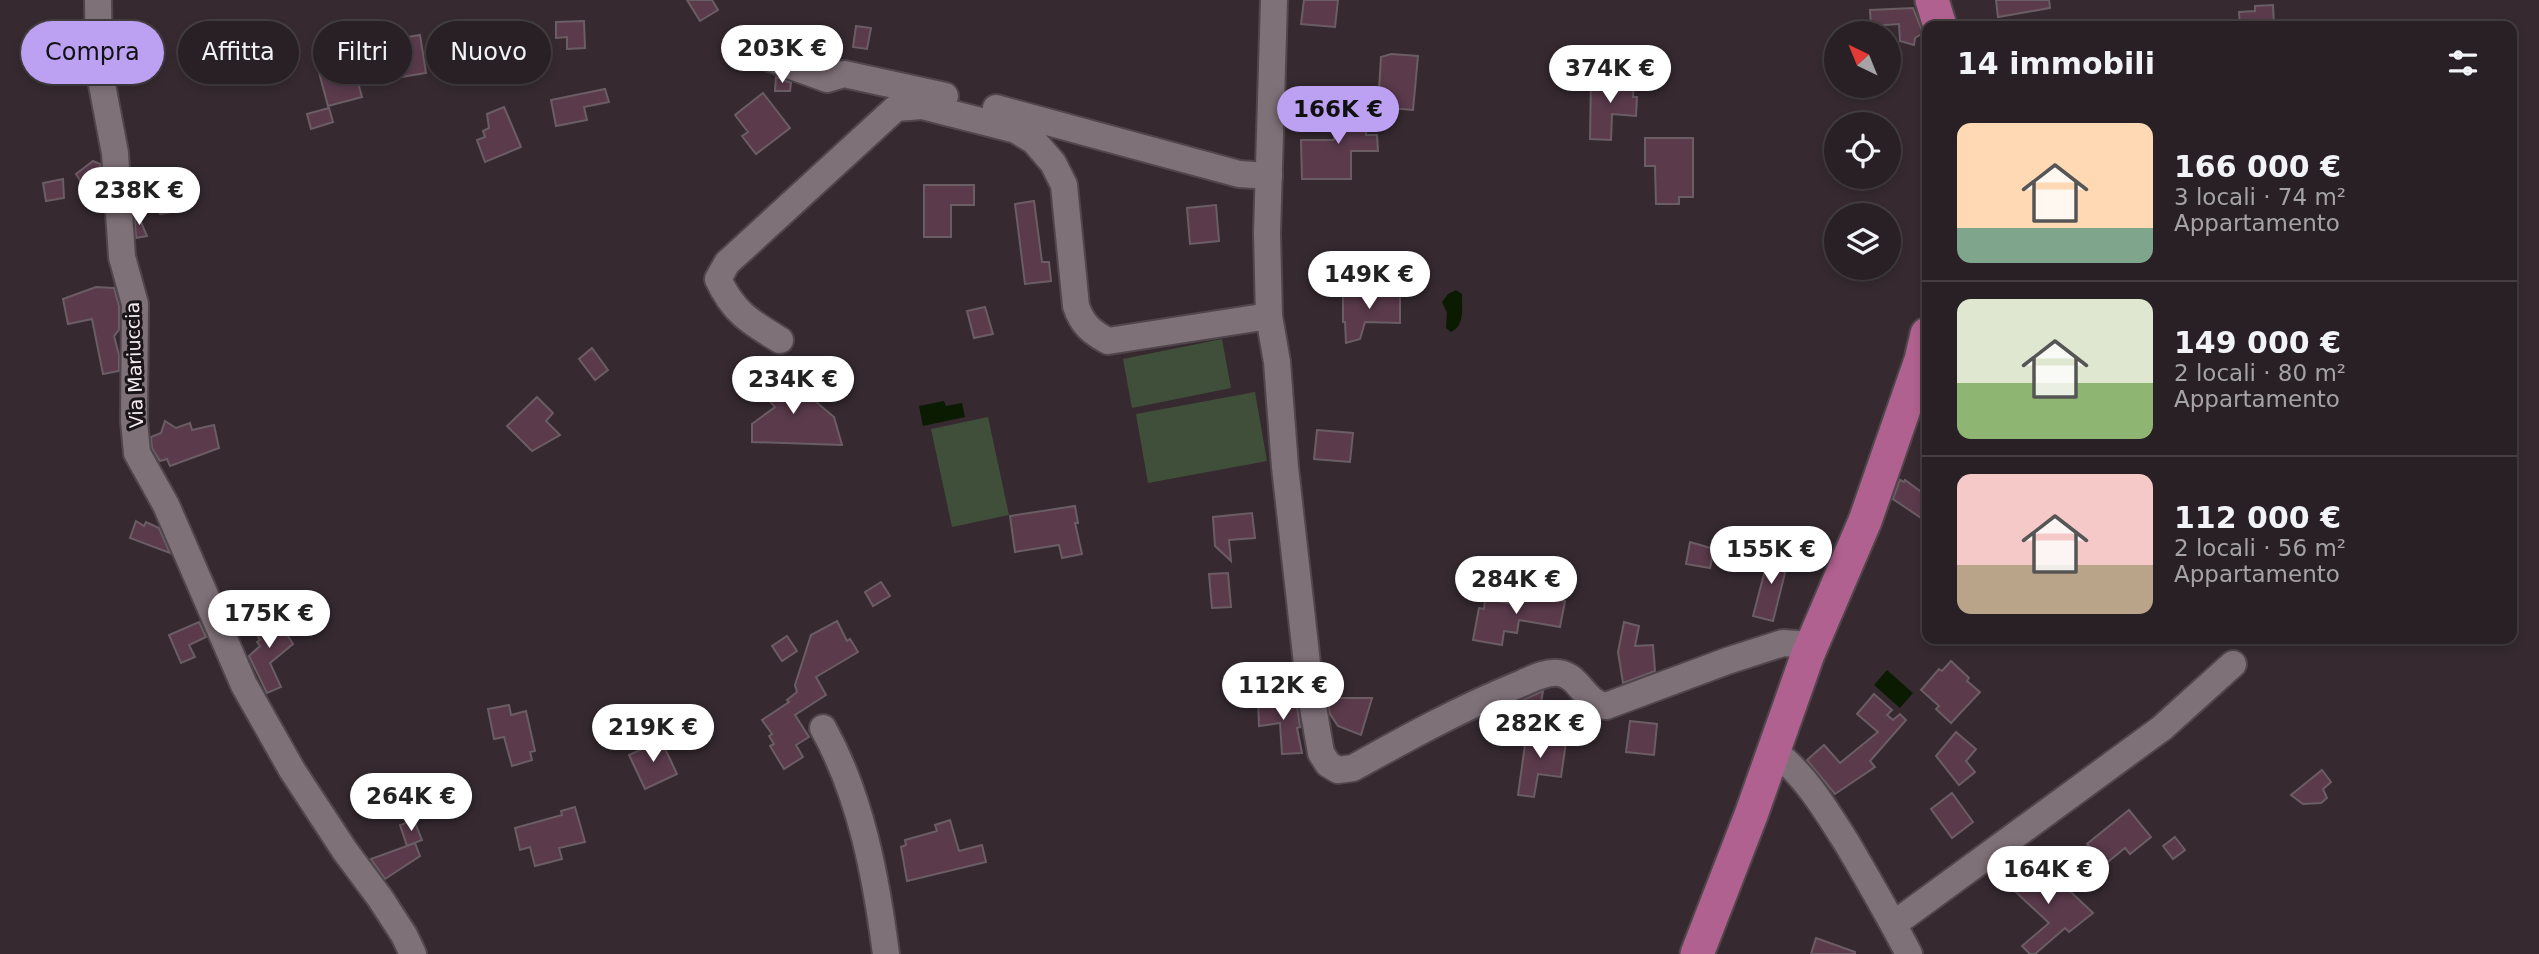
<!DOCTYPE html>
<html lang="it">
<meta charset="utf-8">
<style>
:root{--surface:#282024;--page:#30282c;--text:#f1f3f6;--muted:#a5a3a6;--line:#443e41;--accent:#bca0f2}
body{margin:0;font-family:"DejaVu Sans",sans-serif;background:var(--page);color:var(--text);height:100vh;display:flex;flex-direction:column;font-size:26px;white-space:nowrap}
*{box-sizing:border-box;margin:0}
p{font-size:23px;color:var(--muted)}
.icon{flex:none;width:38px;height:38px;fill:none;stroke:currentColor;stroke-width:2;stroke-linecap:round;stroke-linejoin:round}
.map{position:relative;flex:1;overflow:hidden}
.details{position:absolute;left:1922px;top:21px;width:595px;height:623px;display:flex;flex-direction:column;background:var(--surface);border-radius:14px;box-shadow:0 4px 10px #0003,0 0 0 2px var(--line)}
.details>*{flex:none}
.hud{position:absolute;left:21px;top:21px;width:665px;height:63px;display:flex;gap:14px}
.needle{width:46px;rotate:317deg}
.fabs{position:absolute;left:1824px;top:21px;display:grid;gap:14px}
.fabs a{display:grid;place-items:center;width:77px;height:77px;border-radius:50%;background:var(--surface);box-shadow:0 4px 10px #0003,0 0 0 2px var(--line);font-size:35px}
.price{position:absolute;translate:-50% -60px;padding:0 16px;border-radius:24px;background:#fff;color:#222;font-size:23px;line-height:46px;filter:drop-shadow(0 2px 4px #0008)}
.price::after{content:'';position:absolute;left:50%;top:42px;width:21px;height:16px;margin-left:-10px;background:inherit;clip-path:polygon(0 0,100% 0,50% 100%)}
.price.on{background:var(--accent);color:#111}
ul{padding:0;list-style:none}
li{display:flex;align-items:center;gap:21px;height:175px;padding:0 35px}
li+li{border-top:2px solid var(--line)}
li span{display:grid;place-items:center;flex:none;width:196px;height:140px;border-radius:14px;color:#555}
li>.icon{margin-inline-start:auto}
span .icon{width:84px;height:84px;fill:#fffc;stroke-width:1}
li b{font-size:30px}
h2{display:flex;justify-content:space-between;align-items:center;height:84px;padding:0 35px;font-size:30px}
.pill{padding:0 24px;border-radius:32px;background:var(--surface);box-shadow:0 4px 10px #0003,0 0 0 2px var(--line);font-size:24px;line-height:63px}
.pill.on{background:var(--accent);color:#111}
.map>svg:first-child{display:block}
.green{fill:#404f39}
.water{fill:#0a1b02}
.building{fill:#5a3a4b;stroke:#6a5d63;stroke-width:2}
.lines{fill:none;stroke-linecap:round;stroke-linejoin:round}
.minor-casing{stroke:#50464c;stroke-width:30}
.major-casing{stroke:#50464c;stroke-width:37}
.minor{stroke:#7f7178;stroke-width:26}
.major{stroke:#b0618f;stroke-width:33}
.labels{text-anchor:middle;stroke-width:6;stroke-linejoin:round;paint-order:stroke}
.street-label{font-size:19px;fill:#f3ebef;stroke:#191417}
</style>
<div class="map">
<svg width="2539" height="954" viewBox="0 0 2539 954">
<rect width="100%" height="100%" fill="#362a30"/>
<!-- green -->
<g class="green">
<path d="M1222,339l9,49 -99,20 -9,-49z"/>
<path d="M1255,392l12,69 -119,22 -12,-69z"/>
<path d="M988,417l21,98 -57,12 -21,-98z"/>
</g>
<!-- water -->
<g class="water">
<path d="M1456,290l6,4c0,14 3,32 -11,38l-5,-4 1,-15 -5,-11 6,-8z"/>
<path d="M944,401l2,5 16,-3 3,14 -42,9 -4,-20z"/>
<path d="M1887,670l26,23 -13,15 -26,-23z"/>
</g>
<!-- building -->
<g class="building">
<path d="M687,0h25l6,10 -18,11z"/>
<path d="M1304,0h34l-3,27 -34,-3z"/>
<path d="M1996,0h53l1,8 -52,9z"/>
<path d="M2273,5l1,21h-34l-1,-14 16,-1v-5z"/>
<path d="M1913,8l10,25 -8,5 -1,7 -14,-4 -1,-17 -28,2 -1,-16z"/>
<path d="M584,21l1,27 -18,1v-12l-11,1v-16z"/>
<path d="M856,26l15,2 -4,21 -14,-2z"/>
<path d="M420,35l6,38 -25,4 -3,-18 -19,2 -1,-19z"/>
<path d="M1391,54l27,2 -5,54 -35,-3 3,-50z"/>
<path d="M339,59l3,12 12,-3 8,29 -34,9 -11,-41z"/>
<path d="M776,77l15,6 -1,8h-15z"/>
<path d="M1591,79l43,3 -1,15h4l-1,19 -24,-2 -1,26 -21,-1z"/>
<path d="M605,89l4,13 -25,5 3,13 -31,6 -5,-26z"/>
<path d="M763,93l27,35 -34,26 -14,-18 6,-4 -13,-17z"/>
<path d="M1335,105l32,1 -1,29h11l1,16h-27v28h-49l-1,-39h33z"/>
<path d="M504,107l17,40 -36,15 -8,-22 8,-3 -2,-6 6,-3 -2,-14z"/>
<path d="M329,108l4,14 -22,7 -4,-15z"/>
<path d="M1645,138h48v59h-14v7h-23l-1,-38h-10z"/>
<path d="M93,161l7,3 2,24 -14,5 -12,-19z"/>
<path d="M63,179l1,19 -18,3 -3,-18z"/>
<path d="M174,184l4,27 -18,3 -4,-27z"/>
<path d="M924,185h50v20h-23v32h-27z"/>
<path d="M1034,201l8,61h7l2,19 -26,3 -10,-80z"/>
<path d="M1216,205l3,36 -29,3 -3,-36z"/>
<path d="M134,206l13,30 -11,2z"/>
<path d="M96,287l18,1 5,18v24l-5,6 5,19v16l-16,3 -11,-55 -24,5 -5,-25z"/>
<path d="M1343,292h57v31l-35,-1 -5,17 -14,4 -1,-21h-2z"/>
<path d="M985,307l8,27 -19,4 -7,-27z"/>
<path d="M592,348l16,22 -13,10 -16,-21z"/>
<path d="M775,367l59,50 8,28 -90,-3v-18l23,-17 -18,-20 11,-8 -3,-3z"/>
<path d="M537,397l16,16 -7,8 14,14 -28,16 -25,-25z"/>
<path d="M165,421l11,7 14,-5 2,7 22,-5 5,23 -49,18 -3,-7 -7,2 -8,-13 -1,-11 10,-4z"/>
<path d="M1317,430l36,3 -3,29 -36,-3z"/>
<path d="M1900,480l4,2 1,-2 22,16v26l-34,-23z"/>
<path d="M1075,506l3,17h-3l7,31 -20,4 -3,-13 -44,7 -5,-36z"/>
<path d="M1252,513l3,25 -26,2 2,21 -16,-15 -2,-29z"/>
<path d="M136,521l8,5 2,-4 13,6 11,25 -40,-15z"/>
<path d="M1690,542l24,7 -4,19 -24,-4z"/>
<path d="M1770,551l19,6 -16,64 -20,-5z"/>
<path d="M1228,573l3,34 -19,1 -3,-34z"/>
<path d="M881,582l9,14 -17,10 -8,-14z"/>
<path d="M1521,590l4,4 40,7 -5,26 -41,-7 -2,13 -13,-2 -2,14 -29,-5 6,-32 5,1 1,-10 23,4z"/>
<path d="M274,614l19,30 -23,19 11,24 -14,6 -18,-37 11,-10 -3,-4 3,-2 -8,-14z"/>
<path d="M837,621l10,20 3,-2 8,13 -42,25 10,18 -31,20 14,22 -13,8 7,12 -19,12 -14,-23 4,-2 -5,-8 3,-2 -10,-14 27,-18 -2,-2 10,-8 -2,-7 16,-50z"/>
<path d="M199,622l7,15 -17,8 6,12 -14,6 -12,-28z"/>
<path d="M1624,622l15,4 -4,20 18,-1 2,26 -32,12 -5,-31z"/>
<path d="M787,636l10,15 -15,10 -10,-15z"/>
<path d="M1951,661l18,17 -2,3 13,11 -29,31 -15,-14 3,-3 -18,-16 18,-21 3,2z"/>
<path d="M1543,691l-5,29 -7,2 -10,-1 2,-21z"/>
<path d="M1874,694l18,16 -5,5 6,5 7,-6 6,6 -36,41 5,6 -40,27 -28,-34 17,-15 16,18 38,-31 -21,-18z"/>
<path d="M1327,698h45l-11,37 -23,-9 -8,-12z"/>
<path d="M1296,699l4,28 -3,1 5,25 -20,1 -2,-31 -21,3 -1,-25z"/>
<path d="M509,705l2,10 15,-4 9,40 -5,1 2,8 -20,6 -8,-29 -10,2 -6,-30z"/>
<path d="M1630,721l27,3 -3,31 -28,-3z"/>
<path d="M1527,730l31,5 -1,5 9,2 -5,35 -23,-3 -4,23 -16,-2z"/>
<path d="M1956,732l20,17 -10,12 9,11 -16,13 -23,-29z"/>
<path d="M661,740l16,34 -32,15 -16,-34z"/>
<path d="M2322,770l9,12 -8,7 4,9 -6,5 -18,1 -12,-9z"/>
<path d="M1952,793l21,29 -21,16 -21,-29z"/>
<path d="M575,807l10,35 -26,6 3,11 -27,7 -5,-19 -10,3 -5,-22 47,-13 -1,-4z"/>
<path d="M2129,810l22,27 -21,17 -5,-6 -21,17 -17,-21z"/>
<path d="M414,820l8,20 -15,6 -7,-21z"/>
<path d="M950,820l9,31 23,-6 4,17 -79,19 -6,-34 5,-2 -1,-5 32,-9 -2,-6z"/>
<path d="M2175,837l10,13 -12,9 -10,-13z"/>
<path d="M415,843l5,13 -35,23 -14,-20z"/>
<path d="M2022,864l23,21 9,-9 39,37 -24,19 -4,-4 -30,26h-5l-8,-8 27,-23 -44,-41z"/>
<path d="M1816,938l39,14v2h-44z"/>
</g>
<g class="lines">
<defs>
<g id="minor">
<path d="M98,0l1,69 16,84 7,104 13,47 -1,117 3,32 29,52 78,180 48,85 53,81 35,47 24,37 9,19"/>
<path d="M1274,0l-7,233 2,83 8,46 8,105 25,223 11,63 7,11 10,6 15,-2c54,-30 108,-60 165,-83 12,-5 27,-14 41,-12 21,3 25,30 47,33l121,-45 56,-18 29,2"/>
<path d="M772,59l55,20 17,-5 101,22"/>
<path d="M996,108l243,66 30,2"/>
<path d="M780,340c-30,-18 -47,-28 -62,-61l9,-16 169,-155 26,-2 94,24 18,11 19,22 11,22 12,121c6,18 15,26 32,35l161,-25"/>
<path d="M823,728c38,68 53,149 63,226"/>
<path d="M1774,751c32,25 52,59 74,94 21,36 42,72 61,109"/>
<path d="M1894,924l268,-196 71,-64"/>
</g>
<g id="major">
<path d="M1932,0l8,26"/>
<path d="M1697,954l54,-139 57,-161 57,-133 56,-161 6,-26"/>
</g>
</defs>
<!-- minor casing -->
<use href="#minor" class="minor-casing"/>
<!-- major casing -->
<use href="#major" class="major-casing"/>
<!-- minor -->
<use href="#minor" class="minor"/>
<!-- major -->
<use href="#major" class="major"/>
</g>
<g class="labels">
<!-- street labels -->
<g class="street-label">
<text transform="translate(134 365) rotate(-92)" y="7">Via Mariuccia</text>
</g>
</g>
</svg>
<div class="fabs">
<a><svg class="needle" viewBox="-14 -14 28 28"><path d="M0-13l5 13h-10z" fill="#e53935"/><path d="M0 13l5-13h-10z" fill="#a5a3a6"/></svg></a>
<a><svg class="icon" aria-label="locate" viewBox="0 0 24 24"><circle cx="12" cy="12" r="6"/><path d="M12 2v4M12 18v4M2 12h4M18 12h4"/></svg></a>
<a><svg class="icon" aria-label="layers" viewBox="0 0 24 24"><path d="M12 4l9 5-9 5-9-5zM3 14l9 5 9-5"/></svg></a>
</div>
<b class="price" style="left:782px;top:85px">203K €</b>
<b class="price" style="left:1610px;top:105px">374K €</b>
<b class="price on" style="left:1338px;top:146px">166K €</b>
<b class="price" style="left:139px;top:227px">238K €</b>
<b class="price" style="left:1369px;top:311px">149K €</b>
<b class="price" style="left:793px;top:416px">234K €</b>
<b class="price" style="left:1771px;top:586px">155K €</b>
<b class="price" style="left:1516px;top:616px">284K €</b>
<b class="price" style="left:269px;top:650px">175K €</b>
<b class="price" style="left:1283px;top:722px">112K €</b>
<b class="price" style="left:1540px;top:760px">282K €</b>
<b class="price" style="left:653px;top:764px">219K €</b>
<b class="price" style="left:411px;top:833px">264K €</b>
<b class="price" style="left:2048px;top:906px">164K €</b>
<div class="hud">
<a class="pill on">Compra</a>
<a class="pill">Affitta</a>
<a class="pill">Filtri</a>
<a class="pill">Nuovo</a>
</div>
<section class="details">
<h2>14 immobili<svg class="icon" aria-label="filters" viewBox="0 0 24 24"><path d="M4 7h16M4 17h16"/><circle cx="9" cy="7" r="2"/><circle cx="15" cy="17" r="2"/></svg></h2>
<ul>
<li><span style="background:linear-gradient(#ffd9b3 75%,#7fa58c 0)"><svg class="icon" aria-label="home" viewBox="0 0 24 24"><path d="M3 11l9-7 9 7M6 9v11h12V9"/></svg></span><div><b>166 000 €</b><p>3 locali · 74 m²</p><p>Appartamento</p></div></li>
<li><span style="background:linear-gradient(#dfe7d0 60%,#8fb573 0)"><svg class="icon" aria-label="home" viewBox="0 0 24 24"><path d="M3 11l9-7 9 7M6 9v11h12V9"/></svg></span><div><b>149 000 €</b><p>2 locali · 80 m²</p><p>Appartamento</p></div></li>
<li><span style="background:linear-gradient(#f6c9c9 65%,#b9a48a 0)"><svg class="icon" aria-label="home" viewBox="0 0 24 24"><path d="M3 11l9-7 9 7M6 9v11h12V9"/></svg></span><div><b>112 000 €</b><p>2 locali · 56 m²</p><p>Appartamento</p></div></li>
</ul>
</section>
</div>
